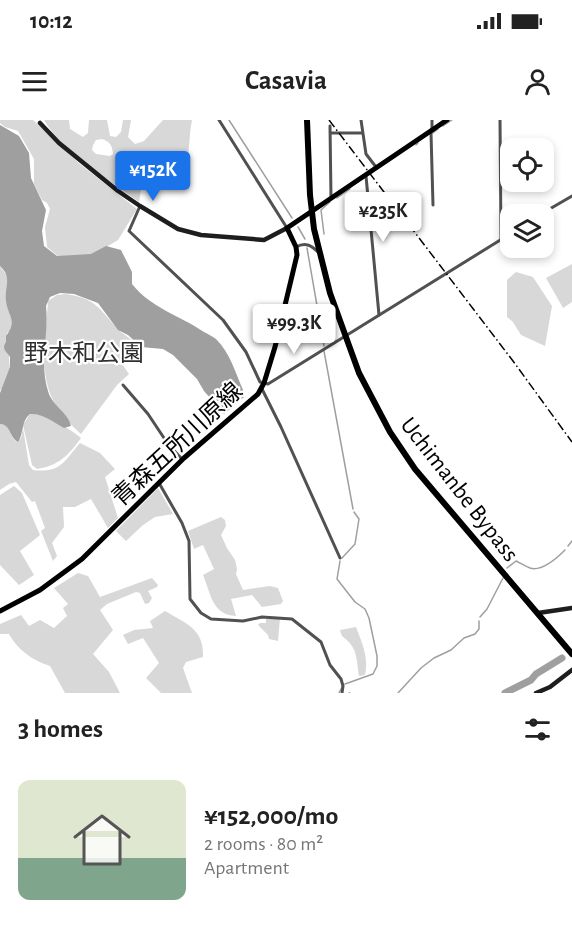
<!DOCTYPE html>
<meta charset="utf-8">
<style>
:root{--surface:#fff;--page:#f2f2f2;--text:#222;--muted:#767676;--accent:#1a73e8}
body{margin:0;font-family:"Alegreya Sans","Noto Sans JP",sans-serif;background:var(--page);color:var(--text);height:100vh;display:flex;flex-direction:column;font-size:22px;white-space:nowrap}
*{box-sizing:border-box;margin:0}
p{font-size:20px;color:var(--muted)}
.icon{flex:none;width:33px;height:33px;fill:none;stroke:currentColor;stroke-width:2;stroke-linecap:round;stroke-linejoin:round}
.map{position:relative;height:573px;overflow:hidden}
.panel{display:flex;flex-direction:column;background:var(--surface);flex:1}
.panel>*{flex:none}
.controls{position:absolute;left:500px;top:18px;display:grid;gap:12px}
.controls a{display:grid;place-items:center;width:54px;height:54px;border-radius:12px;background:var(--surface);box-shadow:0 3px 9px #0003;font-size:30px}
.price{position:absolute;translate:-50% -51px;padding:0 14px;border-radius:6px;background:#fff;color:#222;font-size:20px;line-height:39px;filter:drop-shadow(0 2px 3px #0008)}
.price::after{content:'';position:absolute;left:50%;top:36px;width:18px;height:14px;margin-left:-9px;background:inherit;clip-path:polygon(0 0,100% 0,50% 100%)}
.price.active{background:var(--accent);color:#fff}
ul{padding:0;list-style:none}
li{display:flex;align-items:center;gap:18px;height:150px;padding:0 18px}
li span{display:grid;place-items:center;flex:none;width:168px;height:120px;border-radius:12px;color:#555}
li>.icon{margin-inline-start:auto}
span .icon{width:72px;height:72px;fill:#fffc;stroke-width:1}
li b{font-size:26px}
h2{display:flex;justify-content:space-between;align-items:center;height:72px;padding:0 18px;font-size:26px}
.status{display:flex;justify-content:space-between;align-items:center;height:42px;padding:0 30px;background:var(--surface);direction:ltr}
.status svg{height:16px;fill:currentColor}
header{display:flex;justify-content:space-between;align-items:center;height:78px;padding:0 18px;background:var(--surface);font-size:27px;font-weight:600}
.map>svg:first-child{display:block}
.green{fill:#d8d8d8;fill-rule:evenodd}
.water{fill:#9f9f9f}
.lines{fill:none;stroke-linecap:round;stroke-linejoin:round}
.stream{stroke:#9f9f9f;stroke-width:1.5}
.river{stroke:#9f9f9f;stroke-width:7}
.street{stroke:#515151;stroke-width:3}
.secondary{stroke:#1e1e1e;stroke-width:4.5}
.primary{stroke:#000;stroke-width:5}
.highway{stroke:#000;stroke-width:6}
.rail{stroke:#000;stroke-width:1.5;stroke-dasharray:9 3 1.5 3;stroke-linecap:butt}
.labels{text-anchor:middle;stroke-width:4.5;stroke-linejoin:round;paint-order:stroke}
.park-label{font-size:24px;fill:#2f2f2f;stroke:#fff}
.street-label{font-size:24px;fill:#000;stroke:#fff}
</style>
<div class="status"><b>10:12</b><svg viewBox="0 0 49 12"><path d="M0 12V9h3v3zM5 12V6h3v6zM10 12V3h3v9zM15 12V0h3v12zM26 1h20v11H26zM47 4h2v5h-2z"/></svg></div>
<header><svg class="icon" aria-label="menu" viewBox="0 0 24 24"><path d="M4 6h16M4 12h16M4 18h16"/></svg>Casavia<svg class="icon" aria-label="person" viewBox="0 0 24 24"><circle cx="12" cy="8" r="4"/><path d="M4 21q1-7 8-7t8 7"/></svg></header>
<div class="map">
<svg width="572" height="573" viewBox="0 0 572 573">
<rect width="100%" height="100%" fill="#fff"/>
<!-- green -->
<g class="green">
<path d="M0,0h33l47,44 57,45 -19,31 -25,15 -34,2 -12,-10 -2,-20 5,-18 -3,-6 -5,-3 -8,-16v-25l-16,-28 -13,-4 -5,-4z"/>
<path d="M44,0h25l1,9 13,8 5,-4 1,-13h18l3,16 6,1 5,-5 2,-12h8l-3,17 7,7 9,-3 19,-21h29c-3,14 -2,31 -6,43l-22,-11 -5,4 1,16 -7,6 -4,-5 -2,-15 -7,-4 -10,1 -12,10 -2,13 8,7 17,4 -2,13c-28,-21 -78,-52 -95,-82zM102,19c9,3 10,7 11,15l-3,2 -14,-2 -4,-4 1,-5 3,-5z"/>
<path d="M572,144v38l-9,6 -17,-30z"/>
<path d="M0,146l9,13v31l4,11 -3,10 -3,2 3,37 -7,19 -3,1z"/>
<path d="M516,152l17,5 19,29 -7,40 -24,-11 -8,-13 -6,-5v-37z"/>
<path d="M66,174c31,5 32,14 51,34 5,6 13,10 19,15v6l-14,15 7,10 -12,11 -36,49c-10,-9 -21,-20 -27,-32 -16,-30 -8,-68 -6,-101l9,-6z"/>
<path d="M36,289c15,11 31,17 45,29 -12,17 -23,28 -44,31l-5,-4 -9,-40 7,-11z"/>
<path d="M0,304c11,1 9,13 17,18l4,-4 2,-10 6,37 4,5c27,3 30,-7 47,-27l20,10 15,16 -10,8 13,41 -10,10 -17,-29 -16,8h-12l1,20 -12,16 5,13 -4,5 -12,-30 4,-3 -10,-27 -3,1 -16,-20 -7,2 -9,6z"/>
<path d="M14,366l8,7 18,42 -20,16 14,24 -15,10 -19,-20v-70z"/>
<path d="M158,368l15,26 -18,3 -12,8 -17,16 -10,-10z"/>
<path d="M221,397l4,3 1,6 -5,9 6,13 8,12 2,9 -1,5 7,16 27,-4 8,2 5,13 -2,3 -19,3 -10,-12 -21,4 5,17c-24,-1 -25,-22 -33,-41l11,-6 -11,-24 -9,4 -6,-18z"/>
<path d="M78,453l10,3 12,21 52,-19 6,7 -1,2 -9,4 4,7 -3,5 -4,1 -5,-11 -4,-1 -29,12 -7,6 13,20 -20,24 16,18 11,21h-55l-15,-27c-17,-5 -33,-17 -41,-32h-9v-10l21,-9 8,11 11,-6 14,8 13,-12 -4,-8 5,-4 -14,-16z"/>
<path d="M165,491c21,13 39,17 38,46l-17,5 -3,6 9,25h-31l-15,-15 13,-15 -16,-25 -15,6 -5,-9 11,-5 19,-2 -3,-7z"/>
<path d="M266,498h14l-2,23 -9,-2 -1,-4 -10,-10 2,-2h6z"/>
<path d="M356,507c6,16 13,31 9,48l-6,1c-3,-19 -1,-28 -17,-40l-2,-6z"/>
</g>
<!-- water -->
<path class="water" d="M0,5l19,11 10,17 2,25 15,32 -4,21 2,15 13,10 34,-2 15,-8 15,4 11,22v12c19,24 47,31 72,48 4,2 8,4 12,7 15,15 19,34 28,53v5l-20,17 -20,-23 -7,-12 -24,-24 -10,-6 -22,-2 -13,-12 -10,-5 -20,-27 -24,-9 -14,-1 -10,4 -4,9c3,29 -7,57 2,85 4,15 20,21 23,35l-7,2c-11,-6 -21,-15 -34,-14 -9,7 -6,20 -12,28 -9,-5 -7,-17 -18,-18v-31l10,-26v-10c-3,-5 -9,-8 -4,-15v-6c12,-16 2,-19 0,-35 -2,-14 7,-23 -6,-35z"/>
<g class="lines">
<!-- stream -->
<g class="stream">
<path d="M229,0l63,98"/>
<path d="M443,6l9,-6"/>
<path d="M433,13l5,-4"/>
<path d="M416,25l2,-2"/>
<path d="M337,78l13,-9"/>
<path d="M298,107l7,12"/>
<path d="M324,114l-3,-24 9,-8"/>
<path d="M307,128l17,98"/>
<path d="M324,231l29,158"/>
<path d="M568,426l4,-5"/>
<path d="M342,438l13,-14 4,-25 -5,-7"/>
<path d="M340,441l-3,18 18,23 10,7 4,9 8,38v10l-4,8 -28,10"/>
<path d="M507,448l9,-7c4,2 9,5 14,7 12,4 27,-10 35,-18"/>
<path d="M480,497l7,-8 16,-31"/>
<path d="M339,573l3,-6"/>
<path d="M349,573h1"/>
<path d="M398,573l23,-25 13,-10 17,-8 13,-12 11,-4 4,-5v-8"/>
</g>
<!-- river -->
<path class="river" d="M505,573l26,-13 5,-6 26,-16"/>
<!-- street -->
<g class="street">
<path d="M219,0l68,108"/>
<path d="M361,0l5,34 10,13"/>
<path d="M432,0v10"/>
<path d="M500,0l1,119"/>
<path d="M330,6l1,72"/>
<path d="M331,13h31"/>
<path d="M431,13l2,72"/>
<path d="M366,56l13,139"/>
<path d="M140,86l-11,25 94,89 23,32 14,30 8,2 242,-150"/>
<path d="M541,94l31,-18"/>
<path d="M296,127c9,-5 15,-2 22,5"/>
<path d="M123,265l25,29 20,30 14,15"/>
<path d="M262,269l19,38 59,131"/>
<path d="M159,363l23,40 7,18 1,58 11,14 10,6 32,2 19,-4 30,2 29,23 9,23 11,14 2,7 -1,7"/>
</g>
<!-- secondary -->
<g class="secondary">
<path d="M40,3l19,20 59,48 22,15 38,23 23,6 63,5 23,-12"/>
<path d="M538,493l34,-5"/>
<path d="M536,573l14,-6 22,-17"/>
</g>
<!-- primary -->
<path class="primary" d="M0,491l40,-21 42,-31 102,-101 74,-64 6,-11 11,-36 22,-92 -1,-8 -9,-19 160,-108"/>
<!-- highway -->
<path class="highway" d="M307,0l3,75 4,34 16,64 29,80 31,59 25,37 157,185"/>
<!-- rail -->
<path class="rail" d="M329,0l184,241 59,81"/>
</g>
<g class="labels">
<!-- park labels -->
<g class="park-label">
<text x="84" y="241">野木和公園</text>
</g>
<!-- street labels -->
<g class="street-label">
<text transform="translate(177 324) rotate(-43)" y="8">青森五所川原線</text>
<text transform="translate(460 369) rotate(52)" y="8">Uchimanbe Bypass</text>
</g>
</g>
</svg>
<div class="controls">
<a><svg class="icon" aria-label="locate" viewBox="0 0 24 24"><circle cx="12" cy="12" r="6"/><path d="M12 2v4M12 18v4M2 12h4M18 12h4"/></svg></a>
<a><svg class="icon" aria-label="layers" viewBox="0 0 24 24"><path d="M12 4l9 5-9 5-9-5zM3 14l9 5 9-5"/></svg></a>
</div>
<b class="price active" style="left:153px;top:82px">¥152K</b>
<b class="price" style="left:383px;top:123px">¥235K</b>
<b class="price" style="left:294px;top:235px">¥99.3K</b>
</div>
<section class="panel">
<h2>3 homes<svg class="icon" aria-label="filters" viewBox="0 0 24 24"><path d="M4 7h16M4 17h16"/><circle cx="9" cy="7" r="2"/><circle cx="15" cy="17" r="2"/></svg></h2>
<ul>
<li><span style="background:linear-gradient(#dfe7d0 65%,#7fa58c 0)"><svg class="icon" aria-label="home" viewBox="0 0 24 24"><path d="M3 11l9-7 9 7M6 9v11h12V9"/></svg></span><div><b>¥152,000/mo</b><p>2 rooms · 80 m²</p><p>Apartment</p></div></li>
</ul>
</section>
